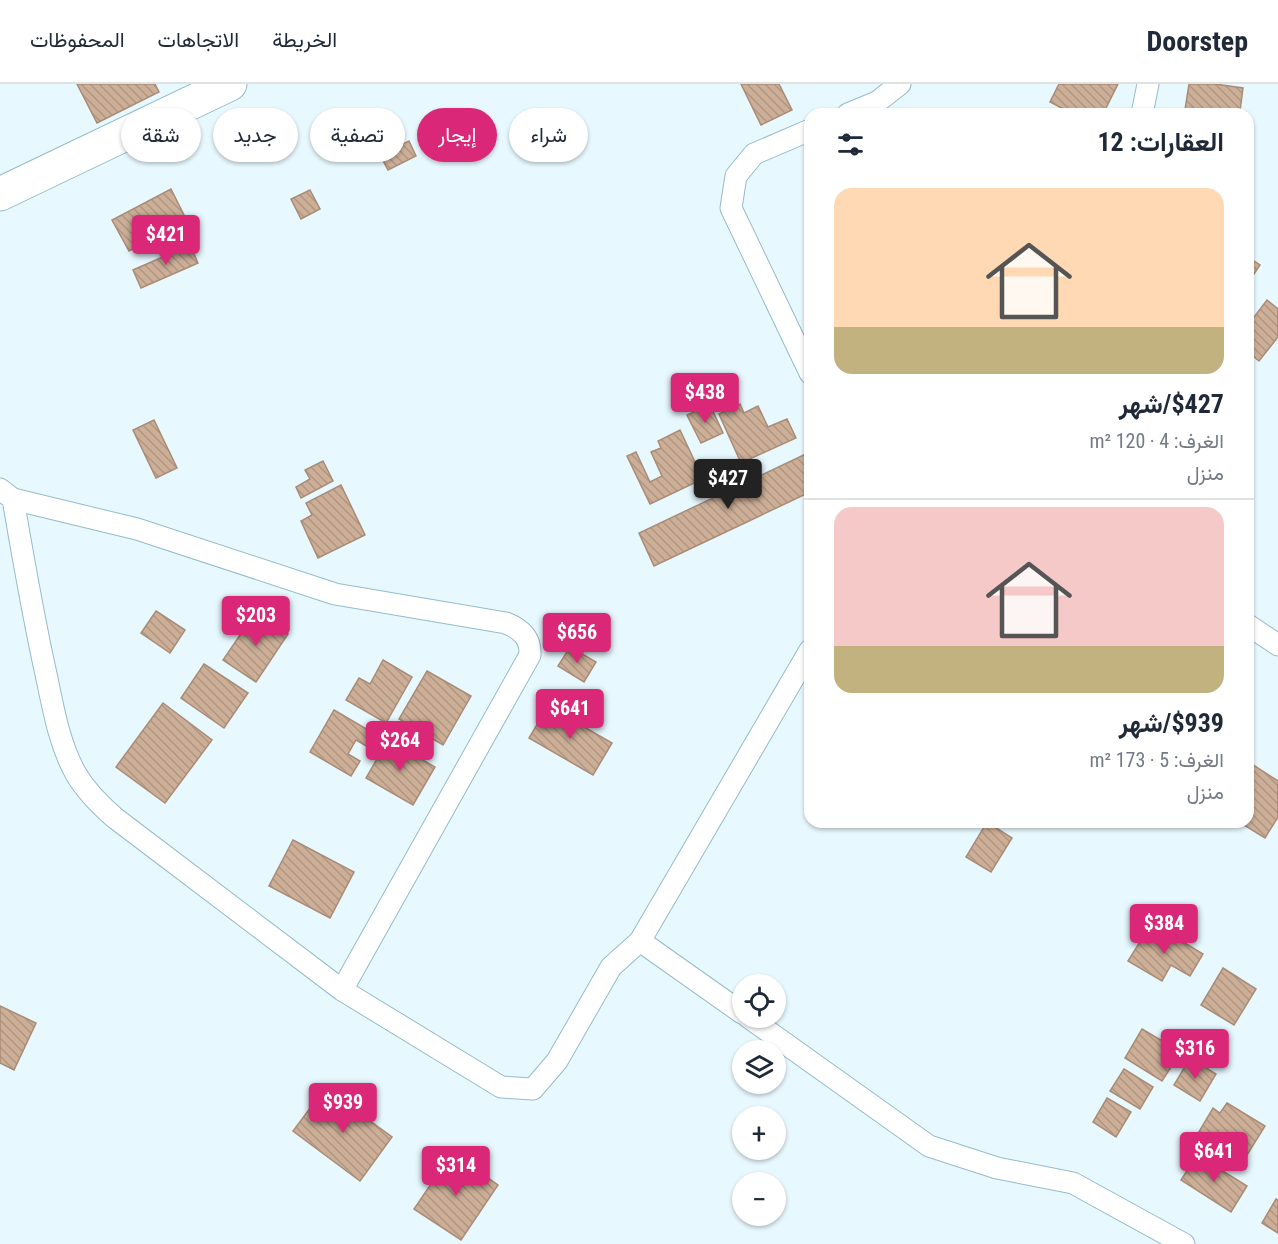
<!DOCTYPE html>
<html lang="ar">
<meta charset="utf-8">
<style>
:root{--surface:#fff;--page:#f2f2f3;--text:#1f2937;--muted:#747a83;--line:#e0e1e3;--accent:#db2777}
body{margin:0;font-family:"Roboto Condensed",Vazirmatn,sans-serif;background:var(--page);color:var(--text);direction:rtl;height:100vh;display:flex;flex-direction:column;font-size:22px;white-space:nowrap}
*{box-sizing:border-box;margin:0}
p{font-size:20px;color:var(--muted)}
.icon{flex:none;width:33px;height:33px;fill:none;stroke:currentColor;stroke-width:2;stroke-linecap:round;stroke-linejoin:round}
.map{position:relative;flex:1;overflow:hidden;direction:ltr}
.panel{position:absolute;left:804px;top:24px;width:450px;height:720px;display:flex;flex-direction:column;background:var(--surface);border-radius:18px;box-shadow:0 2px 4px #0004;direction:rtl}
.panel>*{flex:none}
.hud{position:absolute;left:18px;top:24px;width:570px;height:54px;direction:rtl;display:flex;gap:12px}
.buttons{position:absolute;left:732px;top:890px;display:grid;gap:12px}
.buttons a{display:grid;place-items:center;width:54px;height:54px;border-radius:50%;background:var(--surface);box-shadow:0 2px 4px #0004;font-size:30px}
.price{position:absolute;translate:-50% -51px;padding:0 14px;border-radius:6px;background:var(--accent);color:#fff;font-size:20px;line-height:39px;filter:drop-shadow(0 2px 3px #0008)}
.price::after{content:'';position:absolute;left:50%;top:36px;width:18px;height:14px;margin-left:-9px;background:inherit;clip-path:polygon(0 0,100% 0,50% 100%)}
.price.on{background:#222;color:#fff}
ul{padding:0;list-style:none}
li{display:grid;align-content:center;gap:12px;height:318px;padding:0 30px}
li+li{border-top:2px solid var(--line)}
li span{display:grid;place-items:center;height:186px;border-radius:18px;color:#555}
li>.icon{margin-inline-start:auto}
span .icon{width:108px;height:108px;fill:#fffc;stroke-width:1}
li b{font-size:26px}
h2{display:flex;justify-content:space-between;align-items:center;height:72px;padding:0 30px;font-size:26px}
.tag{padding:0 21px;border-radius:27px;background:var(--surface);box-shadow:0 2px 4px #0004;font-size:21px;line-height:54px}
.tag.on{background:var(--accent);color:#fff}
header{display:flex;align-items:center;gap:36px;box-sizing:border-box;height:84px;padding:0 30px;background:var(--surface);border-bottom:2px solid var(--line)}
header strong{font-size:28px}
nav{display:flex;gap:33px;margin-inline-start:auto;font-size:21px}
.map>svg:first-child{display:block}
.building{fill:url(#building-back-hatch);stroke:#a98c76;stroke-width:1.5}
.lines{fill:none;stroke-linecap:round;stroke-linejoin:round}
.minor-casing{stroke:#95bbcc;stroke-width:23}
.trunk-casing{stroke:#95bbcc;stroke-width:35}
.minor{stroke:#fff;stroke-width:21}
.trunk{stroke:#fff;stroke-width:33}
</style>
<header>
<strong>Doorstep</strong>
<nav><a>الخريطة</a><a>الاتجاهات</a><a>المحفوظات</a></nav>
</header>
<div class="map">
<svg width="1278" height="1160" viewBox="0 0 1278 1160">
<defs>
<pattern id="building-back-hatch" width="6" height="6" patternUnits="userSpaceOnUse" patternTransform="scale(1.5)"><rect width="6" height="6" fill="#cdaf98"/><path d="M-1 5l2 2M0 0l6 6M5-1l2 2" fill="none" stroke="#af9683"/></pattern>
</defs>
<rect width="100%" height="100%" fill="#e8f8ff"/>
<!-- building -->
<g class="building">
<path d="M77,0h78l4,8 -62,31z"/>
<path d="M741,0h38l13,26 -31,15z"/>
<path d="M1059,0h59l-15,30h-30l-23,-12z"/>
<path d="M1189,0h26l28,4 -3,23 6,1 -1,2h-48v-2l-12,-2z"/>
<path d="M409,57l7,15 -28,14 -8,-15z"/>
<path d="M171,105l16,32 -58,30 -17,-31z"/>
<path d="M310,106l10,19 -19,10 -10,-20z"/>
<path d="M190,161l8,18 -57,25 -8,-18z"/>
<path d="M1248,173l12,8 -12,18z"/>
<path d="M1267,216l11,9v28l-19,24 -11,-9v-27z"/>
<path d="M740,320l4,9 14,-7 10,21 19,-8 9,19 -55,25 -22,-49z"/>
<path d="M710,321l13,28 -22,10 -14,-28z"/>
<path d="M154,336l23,48 -21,10 -23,-48z"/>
<path d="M680,346l23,49 -53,25 -23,-48 9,-4 14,30 12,-6 -11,-24 10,-4 -3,-7z"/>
<path d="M810,368v40l-156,74 -15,-33z"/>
<path d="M323,377l10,20 -32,17 -5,-11 14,-8 -5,-9z"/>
<path d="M341,401l24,50 -47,23 -17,-37 11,-6 -6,-12z"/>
<path d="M156,527l29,19 -15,23 -29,-20z"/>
<path d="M255,529l33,21 -32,48 -33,-22z"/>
<path d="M570,563l26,15 -12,20 -26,-16z"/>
<path d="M383,576l29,17 -26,46 -40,-23 13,-22 11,6z"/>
<path d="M204,580l44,29 -24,35 -43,-30z"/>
<path d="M427,587l44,25 -28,49 -44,-26z"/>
<path d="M163,619l49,37 -47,63 -49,-36z"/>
<path d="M548,622l64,37 -19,32 -64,-37z"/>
<path d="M334,626l41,24 -7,13 -12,-7 -8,14 12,7 -9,15 -41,-24z"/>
<path d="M388,656l47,27 -22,38 -47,-27z"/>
<path d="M1250,679l28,18v36l-13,21 -26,-16h9v-20l3,-5 -3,-1v-30z"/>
<path d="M987,738l25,16 -21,34 -25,-15z"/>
<path d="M293,756l61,32 -24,46 -61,-32z"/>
<path d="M1148,845l11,6 3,-6 41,25 -13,22 -19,-11 -9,16 -34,-20z"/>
<path d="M1223,884l33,21 -22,36 -33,-20z"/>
<path d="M0,922l36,17 -22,47 -14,-7z"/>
<path d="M1142,945l39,23 -19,29 -37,-23z"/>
<path d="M1190,974l26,16 -16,27 -26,-16z"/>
<path d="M1124,985l29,18 -13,22 -30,-18z"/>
<path d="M325,1004l67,49 -32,44 -67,-50z"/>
<path d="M1107,1014l24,14 -15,25 -23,-15z"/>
<path d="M1227,1019l38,23 -26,42 -45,-28 19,-32 7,5z"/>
<path d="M452,1069l46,32 -37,55 -47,-31z"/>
<path d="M1197,1071l50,31 -16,26 -50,-32z"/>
<path d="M1276,1115l2,1v33l-16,-10z"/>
</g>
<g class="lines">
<defs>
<g id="minor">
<path d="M848,30l29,-12 23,-18"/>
<path d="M1142,30l6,-30"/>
<path d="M810,46l-56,24 -18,22 -5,32 79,165"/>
<path d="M0,405l13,10c10,58 20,117 33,175 7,33 13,70 30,100 10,17 24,31 39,44l227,172 159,97 32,2 24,-28 54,-94 29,-26 170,-291"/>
<path d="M13,415l124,30 198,65 171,29c15,6 25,15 24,32l-188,335"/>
<path d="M1248,541l30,20"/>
<path d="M640,857l102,72"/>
<path d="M748,933l181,129 68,22 76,15 111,61"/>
</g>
<path id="trunk" d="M0,110l230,-110"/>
</defs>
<!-- minor casing -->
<use href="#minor" class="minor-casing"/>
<!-- trunk casing -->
<use href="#trunk" class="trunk-casing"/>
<!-- minor -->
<use href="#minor" class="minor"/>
<!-- trunk -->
<use href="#trunk" class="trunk"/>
</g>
</svg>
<div class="buttons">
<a><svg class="icon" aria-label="locate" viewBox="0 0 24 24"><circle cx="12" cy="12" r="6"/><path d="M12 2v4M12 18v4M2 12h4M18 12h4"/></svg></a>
<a><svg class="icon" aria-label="layers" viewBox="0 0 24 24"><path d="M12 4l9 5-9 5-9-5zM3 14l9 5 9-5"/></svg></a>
<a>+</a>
<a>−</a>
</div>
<b class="price" style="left:166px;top:182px">$421</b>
<b class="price" style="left:705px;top:340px">$438</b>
<b class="price on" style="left:728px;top:426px">$427</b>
<b class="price" style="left:256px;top:563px">$203</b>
<b class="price" style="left:577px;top:580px">$656</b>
<b class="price" style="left:570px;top:656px">$641</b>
<b class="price" style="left:400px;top:688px">$264</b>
<b class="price" style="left:1164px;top:871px">$384</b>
<b class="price" style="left:1195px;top:996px">$316</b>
<b class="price" style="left:343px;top:1050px">$939</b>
<b class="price" style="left:1214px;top:1099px">$641</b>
<b class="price" style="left:456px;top:1113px">$314</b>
<div class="hud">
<a class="tag">شراء</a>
<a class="tag on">إيجار</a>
<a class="tag">تصفية</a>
<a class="tag">جديد</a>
<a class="tag">شقة</a>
</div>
<section class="panel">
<h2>العقارات: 12<svg class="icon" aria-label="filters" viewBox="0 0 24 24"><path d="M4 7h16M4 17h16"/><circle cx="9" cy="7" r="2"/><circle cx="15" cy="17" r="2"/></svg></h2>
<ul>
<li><span style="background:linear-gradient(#ffd9b3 75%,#c2b280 0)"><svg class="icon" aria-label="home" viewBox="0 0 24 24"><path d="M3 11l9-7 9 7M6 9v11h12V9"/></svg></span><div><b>$427/شهر</b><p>الغرف: 4 · 120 m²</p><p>منزل</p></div></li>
<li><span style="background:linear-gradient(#f6c9c9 75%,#c2b280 0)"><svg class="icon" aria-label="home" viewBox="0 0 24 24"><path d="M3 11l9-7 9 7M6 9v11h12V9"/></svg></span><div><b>$939/شهر</b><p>الغرف: 5 · 173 m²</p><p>منزل</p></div></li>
</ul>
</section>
</div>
